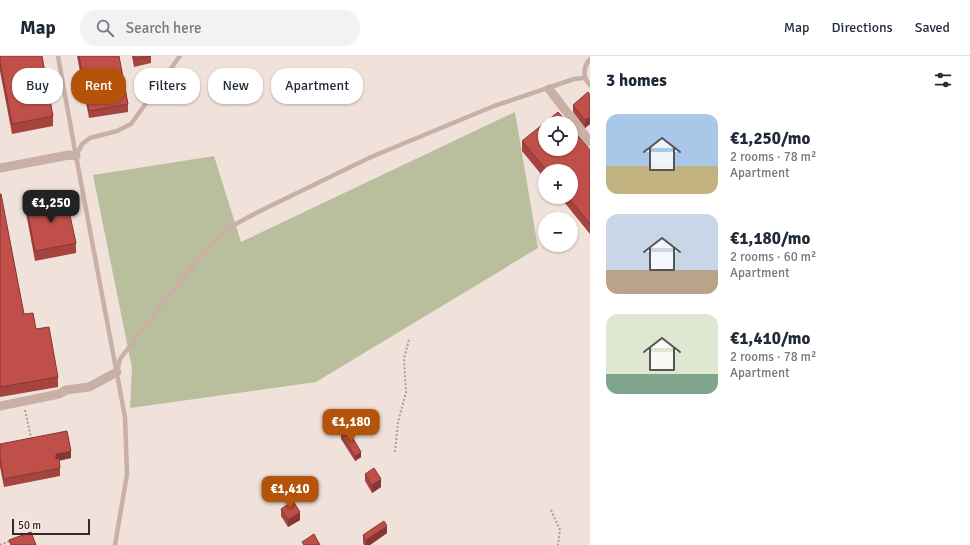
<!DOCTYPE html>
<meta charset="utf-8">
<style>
:root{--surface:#fff;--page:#f2f2f3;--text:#1f2937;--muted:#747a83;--line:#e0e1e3;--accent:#b45309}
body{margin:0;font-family:Signika,sans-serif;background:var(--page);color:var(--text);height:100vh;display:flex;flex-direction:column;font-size:15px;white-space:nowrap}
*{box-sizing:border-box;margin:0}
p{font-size:13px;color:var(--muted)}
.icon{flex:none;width:22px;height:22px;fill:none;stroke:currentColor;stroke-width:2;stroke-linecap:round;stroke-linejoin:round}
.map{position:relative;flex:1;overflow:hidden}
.panel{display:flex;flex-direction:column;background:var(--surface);width:380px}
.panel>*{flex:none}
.top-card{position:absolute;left:12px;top:12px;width:380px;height:36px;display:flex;gap:8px}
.fabs{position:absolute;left:538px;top:60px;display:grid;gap:8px}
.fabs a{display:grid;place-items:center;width:40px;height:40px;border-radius:50%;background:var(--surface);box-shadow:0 1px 3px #0004;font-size:20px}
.scale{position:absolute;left:12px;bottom:10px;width:78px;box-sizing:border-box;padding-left:4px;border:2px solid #352927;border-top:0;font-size:11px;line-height:14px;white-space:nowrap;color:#352927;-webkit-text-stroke:3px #f8ede7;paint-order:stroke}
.price{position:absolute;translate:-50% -34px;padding:0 9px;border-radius:8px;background:var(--accent);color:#fff;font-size:13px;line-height:26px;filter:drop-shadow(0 1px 2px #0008)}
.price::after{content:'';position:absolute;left:50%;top:24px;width:12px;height:9px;margin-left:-6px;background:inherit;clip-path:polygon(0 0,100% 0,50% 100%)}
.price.on{background:#222;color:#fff}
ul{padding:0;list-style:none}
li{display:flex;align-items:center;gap:12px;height:100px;padding:0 16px}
li span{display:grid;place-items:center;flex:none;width:112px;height:80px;border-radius:12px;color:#555}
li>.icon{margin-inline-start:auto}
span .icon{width:48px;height:48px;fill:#fffc;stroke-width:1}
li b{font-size:17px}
h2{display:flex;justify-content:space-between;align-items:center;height:48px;padding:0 16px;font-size:17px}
.chip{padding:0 14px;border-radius:16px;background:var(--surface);box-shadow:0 1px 3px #0004;font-size:14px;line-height:36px}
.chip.on{background:var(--accent);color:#fff}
header{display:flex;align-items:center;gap:24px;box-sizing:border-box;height:56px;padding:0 20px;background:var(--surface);border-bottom:1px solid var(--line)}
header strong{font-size:19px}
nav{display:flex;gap:22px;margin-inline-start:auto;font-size:14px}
.search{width:280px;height:36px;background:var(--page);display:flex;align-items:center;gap:10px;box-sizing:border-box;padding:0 14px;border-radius:16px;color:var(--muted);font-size:15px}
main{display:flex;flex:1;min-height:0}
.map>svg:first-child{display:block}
.green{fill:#b9bf9c}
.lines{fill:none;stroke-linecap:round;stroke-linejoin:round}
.path{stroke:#b39a92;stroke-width:2;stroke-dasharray:2 2;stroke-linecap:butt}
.service{stroke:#c8b0a7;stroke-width:4.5}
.minor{stroke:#c8b0a7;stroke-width:9}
.wall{fill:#a5443f}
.shaded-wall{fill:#863733}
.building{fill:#c04f49;stroke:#863733}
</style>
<header>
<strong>Map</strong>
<div class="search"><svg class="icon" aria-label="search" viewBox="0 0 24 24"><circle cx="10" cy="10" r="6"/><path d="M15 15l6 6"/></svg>Search here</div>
<nav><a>Map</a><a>Directions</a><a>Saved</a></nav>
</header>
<main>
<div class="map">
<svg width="590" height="489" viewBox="0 0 590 489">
<rect width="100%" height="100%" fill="#f0e2db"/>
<!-- green -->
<path class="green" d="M515,56l23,136 -222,134 -186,26 2,-40 -39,-193 121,-19 27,86z"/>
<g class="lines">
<!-- path -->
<g class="path">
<path d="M25,354l6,28"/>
<path d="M395,396l3,-30 8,-30 -2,-33 5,-20"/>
<path d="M551,454l9,20 -2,15"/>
<path d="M0,489l10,-4"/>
</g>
<!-- service -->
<g class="service">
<path d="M58,0l18,100"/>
<path d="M590,3c-7,8 -8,18 0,26"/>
<path d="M117,316l3,-13 57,-74 38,-44 17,-15 28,-15 111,-54 123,-51 80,-27 11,-1"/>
<path d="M115,489l12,-71 -2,-57 -49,-261 6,-12 8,-6 27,-7 14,-7 49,-68"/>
</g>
<!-- minor -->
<g class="minor">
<path d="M549,33l41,53"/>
<path d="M0,112l69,-13 7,1"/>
<path d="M0,350l59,-12 7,-4 23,-3 28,-15"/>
</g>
</g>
<!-- wall -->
<g class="wall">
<path d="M0,0l53,60v10l-41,8 -12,-63z"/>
<path d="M77,0h42l9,48v8l-39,6z"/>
<path d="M132,0h19v7l-17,4z"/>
<path d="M590,39v29l-5,4 -12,-16v-7z"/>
<path d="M522,85l68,9v84l-30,-37h11v-26h-26v8l-23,-28z"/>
<path d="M0,138l24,120 12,15 22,48v10l-58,10z"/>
<path d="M26,148l50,39v10l-41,8 -9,-48z"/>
<path d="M341,378l20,23 -6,4 -14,-22z"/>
<path d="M0,388l71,14 -12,3 1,7v8l-56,11 -4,-20z"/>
<path d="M365,418l16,13 -9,6 -7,-12z"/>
<path d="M281,453l19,11 -12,7 -7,-11z"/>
<path d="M387,477l-17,12h-6l-1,-2v-8z"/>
</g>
<!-- shaded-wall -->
<g class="shaded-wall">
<path d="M590,61v7l-5,4v-8z"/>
<path d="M71,395v7l-15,3v-7z"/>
<path d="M361,396v5l-6,4v-5z"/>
<path d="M381,423v8l-9,6v-8z"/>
<path d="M300,456v8l-12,7v-7z"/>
<path d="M387,470v7l-17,12h-4v-5z"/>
</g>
<!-- building -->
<g class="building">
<path d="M0,0h42l11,60 -41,8 -12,-62z"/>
<path d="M79,0h40l9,48 -39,7z"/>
<path d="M133,0h18l-17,3z"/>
<path d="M588,36l2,3v22l-5,3 -12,-15z"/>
<path d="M558,56l10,11h-23v26h26v-22l19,23v74l-22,-27h3v-26h-24l-25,-30z"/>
<path d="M0,138h1l23,120 9,-1 3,16 13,-2 9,50 -58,10z"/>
<path d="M66,141l10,46 -41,8 -9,-47z"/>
<path d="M348,374l13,22 -6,4 -14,-22z"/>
<path d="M67,375l4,20 -15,3v5l3,-1 1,10 -56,11 -4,-20v-15z"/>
<path d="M374,412l7,11 -9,6 -7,-11z"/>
<path d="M293,445l7,11 -12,8 -7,-11z"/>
<path d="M384,465l3,5 -21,14 -3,-5z"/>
<path d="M31,476l5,13h-25l-2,-5z"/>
<path d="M314,478l6,11h-16l-2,-3z"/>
</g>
</svg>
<div class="fabs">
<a><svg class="icon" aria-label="locate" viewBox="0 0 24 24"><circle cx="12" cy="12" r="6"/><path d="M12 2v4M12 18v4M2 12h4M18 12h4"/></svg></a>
<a>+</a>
<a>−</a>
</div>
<div class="scale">50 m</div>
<b class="price on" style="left:51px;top:168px">€1,250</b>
<b class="price" style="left:351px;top:387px">€1,180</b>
<b class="price" style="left:290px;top:454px">€1,410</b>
<div class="top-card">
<a class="chip">Buy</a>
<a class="chip on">Rent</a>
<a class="chip">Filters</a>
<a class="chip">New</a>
<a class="chip">Apartment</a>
</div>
</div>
<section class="panel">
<h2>3 homes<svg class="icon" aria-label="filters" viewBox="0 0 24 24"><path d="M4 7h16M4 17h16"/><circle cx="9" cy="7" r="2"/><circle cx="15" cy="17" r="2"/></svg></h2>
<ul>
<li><span style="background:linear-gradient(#a9c7e8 65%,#c2b280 0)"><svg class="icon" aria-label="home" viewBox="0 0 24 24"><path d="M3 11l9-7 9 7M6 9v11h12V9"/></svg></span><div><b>€1,250/mo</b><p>2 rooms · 78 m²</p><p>Apartment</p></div></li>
<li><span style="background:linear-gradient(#c9d6e8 70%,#b9a48a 0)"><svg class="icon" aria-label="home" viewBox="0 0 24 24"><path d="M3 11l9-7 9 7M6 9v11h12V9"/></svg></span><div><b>€1,180/mo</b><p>2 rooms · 60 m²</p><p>Apartment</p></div></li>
<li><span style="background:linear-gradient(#dfe7d0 75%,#7fa58c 0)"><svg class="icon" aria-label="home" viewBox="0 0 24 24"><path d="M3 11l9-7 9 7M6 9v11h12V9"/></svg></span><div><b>€1,410/mo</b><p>2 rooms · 78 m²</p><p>Apartment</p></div></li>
</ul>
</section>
</main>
